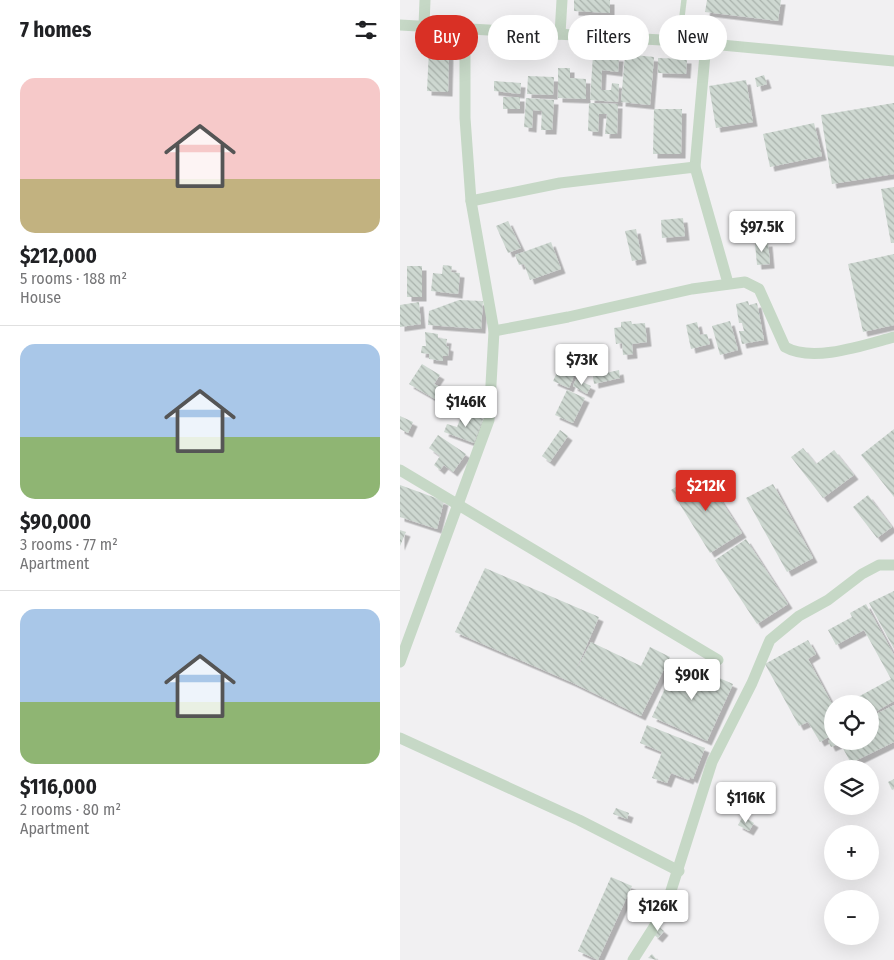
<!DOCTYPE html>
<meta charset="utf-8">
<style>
:root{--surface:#fff;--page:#f6f6f6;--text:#202124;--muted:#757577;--line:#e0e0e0;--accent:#d93025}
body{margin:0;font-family:"Fira Sans Condensed",sans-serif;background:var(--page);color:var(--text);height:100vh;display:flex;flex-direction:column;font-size:19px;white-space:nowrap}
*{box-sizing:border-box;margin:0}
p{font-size:16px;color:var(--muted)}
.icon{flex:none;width:28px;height:28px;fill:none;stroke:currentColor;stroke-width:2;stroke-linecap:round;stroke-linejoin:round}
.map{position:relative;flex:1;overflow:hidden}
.panel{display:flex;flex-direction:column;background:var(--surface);width:400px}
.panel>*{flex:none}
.hud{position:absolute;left:15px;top:15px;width:404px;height:45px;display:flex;gap:10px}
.tools{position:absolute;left:424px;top:695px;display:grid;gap:10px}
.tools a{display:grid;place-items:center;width:55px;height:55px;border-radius:50%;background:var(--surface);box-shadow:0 5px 20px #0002;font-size:25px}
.price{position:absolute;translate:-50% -42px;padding:0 11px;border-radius:5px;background:#fff;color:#222;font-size:16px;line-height:32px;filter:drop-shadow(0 1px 2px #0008)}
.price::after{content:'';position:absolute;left:50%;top:30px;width:15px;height:11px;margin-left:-8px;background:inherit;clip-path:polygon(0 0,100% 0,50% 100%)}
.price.selected{background:var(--accent);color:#fff}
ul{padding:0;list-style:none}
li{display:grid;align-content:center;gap:10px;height:265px;padding:0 20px}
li+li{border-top:1px solid var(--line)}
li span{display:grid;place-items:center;height:155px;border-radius:15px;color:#555}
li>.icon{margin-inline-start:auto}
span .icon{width:90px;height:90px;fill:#fffc;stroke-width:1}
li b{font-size:21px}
h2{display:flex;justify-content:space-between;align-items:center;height:60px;padding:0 20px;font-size:21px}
.tag{padding:0 18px;border-radius:22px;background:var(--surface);box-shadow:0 5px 20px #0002;font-size:18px;line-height:45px}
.tag.selected{background:var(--accent);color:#fff}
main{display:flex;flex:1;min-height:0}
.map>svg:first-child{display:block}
.building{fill:url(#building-back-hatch);filter:url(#shadow)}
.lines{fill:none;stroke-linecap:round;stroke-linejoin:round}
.lane{stroke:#c6d8c6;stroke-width:5.5}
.street{stroke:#c6d8c6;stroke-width:11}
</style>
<main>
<section class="panel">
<h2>7 homes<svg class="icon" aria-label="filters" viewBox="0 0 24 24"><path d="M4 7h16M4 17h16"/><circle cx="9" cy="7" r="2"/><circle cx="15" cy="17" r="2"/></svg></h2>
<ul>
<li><span style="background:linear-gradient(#f6c9c9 65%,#c2b280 0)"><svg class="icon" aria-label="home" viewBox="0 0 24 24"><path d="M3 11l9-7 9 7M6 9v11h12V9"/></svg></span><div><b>$212,000</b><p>5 rooms · 188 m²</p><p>House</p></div></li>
<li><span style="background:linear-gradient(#a9c7e8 60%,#8fb573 0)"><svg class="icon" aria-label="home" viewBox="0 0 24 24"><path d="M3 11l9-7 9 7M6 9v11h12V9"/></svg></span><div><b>$90,000</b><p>3 rooms · 77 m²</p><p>Apartment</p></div></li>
<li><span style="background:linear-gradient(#a9c7e8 60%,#8fb573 0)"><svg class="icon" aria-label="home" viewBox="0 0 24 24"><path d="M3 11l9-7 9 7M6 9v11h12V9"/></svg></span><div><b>$116,000</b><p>2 rooms · 80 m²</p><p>Apartment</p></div></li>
</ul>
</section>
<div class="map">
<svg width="494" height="960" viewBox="0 0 494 960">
<defs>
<pattern id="building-back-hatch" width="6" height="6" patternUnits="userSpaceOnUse" patternTransform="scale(1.25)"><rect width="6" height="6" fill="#ced8d1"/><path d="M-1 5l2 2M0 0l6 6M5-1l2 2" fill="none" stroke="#a9b2ac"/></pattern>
<filter id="shadow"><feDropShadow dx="4.5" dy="4.5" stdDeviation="0" flood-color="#0004"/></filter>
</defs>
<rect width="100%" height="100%" fill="#f1f0f2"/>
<!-- building -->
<g class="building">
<path d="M174,0h36v13l-36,-2z"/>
<path d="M307,0h74l-3,21 -73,-9z"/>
<path d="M29,49l20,1 -1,42 -21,-1z"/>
<path d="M225,54l29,3 -4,48 -29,-3z"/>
<path d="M193,55l26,2 -1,15 -16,-2 -1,20h10l1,-7 7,1 -1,18 -28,-2z"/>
<path d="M258,58l29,1 -1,15 -28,-1z"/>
<path d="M158,68h12v10l16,1v20l-28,-1z"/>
<path d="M364,75l3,9 -10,3 -2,-9z"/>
<path d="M128,76l26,1 -1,18 -26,-1z"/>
<path d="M346,80l7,42 -37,6 -7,-42z"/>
<path d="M94,81l27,2 -1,11 -26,-3z"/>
<rect x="103" y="97" width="17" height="12"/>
<path d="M126,98l28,2 -2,30h-11l1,-19 -9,-1 -1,18 -8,-1z"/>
<path d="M189,103l29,1 -1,30h-12l2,-20h-8l-1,18 -10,-1z"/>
<path d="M494,103v71l-62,10 -11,-69z"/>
<path d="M254,109h28l-1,45h-28z"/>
<path d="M414,123l8,33 -52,11 -7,-33z"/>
<path d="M494,187v56h-3l-10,-54z"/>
<path d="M283,218l2,18 -23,2 -1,-18z"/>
<path d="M108,221l13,27 -13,5 -12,-27z"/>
<path d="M236,229l6,30 -10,2 -7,-30z"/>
<path d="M151,242l10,27 -31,11 -6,-16 -5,1 -4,-10z"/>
<path d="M368,242l2,22 -13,1 -2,-22z"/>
<path d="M494,254v71l-31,7 -15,-68z"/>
<path d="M43,265l9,1 -1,6 9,1 -2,21 -27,-3 2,-18 9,1z"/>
<rect x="7" y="266" width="15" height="31"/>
<path d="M59,300l24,1 -2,28 -53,-4 1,-14z"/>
<path d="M348,301l1,4 8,-2 7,37 -22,4 -3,-13h5l-2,-8h-3l-3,-19z"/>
<path d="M19,302l2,22 -21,3v-22z"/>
<path d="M231,321l1,3 13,-1 2,19 -15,2 1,10 -10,1 -1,-12 -6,1 -2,-16 7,-1v-5z"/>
<path d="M330,321l8,29 -18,5 -8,-29z"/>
<path d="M297,322l3,13 7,-1 3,10 -19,5 -5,-24z"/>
<path d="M25,332l13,2v4l9,1 -1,7 3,1 -1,9h-5v5l-14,-2v-5l-8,-1 1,-7h4z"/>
<path d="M165,356l19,8 -3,9 -5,-2 -7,17 -16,-7z"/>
<path d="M22,364l18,11 -6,9 8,4 -7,11 -26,-15z"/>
<path d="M219,370l1,8 -26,6 -1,-8z"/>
<path d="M176,379l15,7 -4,8 -14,-8z"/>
<path d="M167,390l18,8 -12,25 -18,-8z"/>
<path d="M63,412l20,7 -9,24 -30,-11 3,-8 10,3z"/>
<path d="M0,416l13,6 -5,11 -8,-4z"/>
<path d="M494,429v68l-33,-42z"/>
<path d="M160,430l8,6 -18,26 -8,-6z"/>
<path d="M38,435l28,19 -13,18 -9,-7 -4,5 -6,-5 6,-9 -11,-8z"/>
<path d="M403,448l13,16 18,-14 20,25 -31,23 -32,-41z"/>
<path d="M302,471l40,62 -32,20 -39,-63z"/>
<path d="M373,484l40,74 -26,14 -41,-74z"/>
<path d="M0,485l44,16 -7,28 -37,-12z"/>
<path d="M468,495l24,32 -15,11 -24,-31z"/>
<path d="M0,530l6,2 -6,14z"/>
<path d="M346,539l42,65 -31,20 -42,-64z"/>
<path d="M85,568l114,49 -24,55 16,-30 50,24 9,-19 20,10 -29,59 -70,-34 -116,-50z"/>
<path d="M494,591v58l-25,-46z"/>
<path d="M466,604l28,51v46l-24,14v-11h-25l46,-25 -27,-49 -28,15 -8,-15 24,-13 -2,-4z"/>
<path d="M408,640l8,14 -8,5 24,45v31l-12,7 -12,-20 -9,4 -34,-62z"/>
<path d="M278,660l55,24 -26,57 -55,-24z"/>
<path d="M494,705v37l-43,21 -11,-20 -9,4 -3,-6 4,-3v3h38v-24z"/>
<path d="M247,725l58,23 -12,31 -3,-2 -1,3 -18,-7 -4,10 -15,-5 10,-26 -22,-9z"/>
<path d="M494,779v10l-2,1 -4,-8z"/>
<path d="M216,808l13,5 -2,6 -14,-5z"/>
<path d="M343,816l11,7 -5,8 -11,-6z"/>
<path d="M211,877l21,9 -34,74 -20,-9z"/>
<path d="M259,927l5,4 -6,7 -5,-4z"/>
<path d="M252,954l5,6 -9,-2z"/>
</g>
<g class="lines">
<!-- lane -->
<path class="lane" d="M279,41l5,-41"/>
<!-- street -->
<g class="street">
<path d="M0,25l279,16 215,20"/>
<path d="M24,26l1,-26"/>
<path d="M160,34l2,-34"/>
<path d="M295,167l11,-124"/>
<path d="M71,201l89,-18 135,-16 33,116"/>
<path d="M94,331l74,-14 124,-28 53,-7 14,7 26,58c28,16 79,-2 109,-10"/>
<path d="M0,470l318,190"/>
<path d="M0,662l89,-242 5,-89 -23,-130 -6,-83v-89"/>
<path d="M0,738l179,82 100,51"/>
<path d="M233,960l28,-44 8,-19 43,-135 40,-79 18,-43 29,-24 29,-16 34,-26 17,-9h15"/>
</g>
</g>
</svg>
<div class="tools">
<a><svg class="icon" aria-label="locate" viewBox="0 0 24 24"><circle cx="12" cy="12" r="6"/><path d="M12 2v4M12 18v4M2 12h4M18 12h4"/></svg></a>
<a><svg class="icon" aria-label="layers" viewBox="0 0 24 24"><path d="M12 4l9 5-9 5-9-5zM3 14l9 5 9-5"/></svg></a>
<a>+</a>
<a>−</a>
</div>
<b class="price" style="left:362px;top:253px">$97.5K</b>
<b class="price" style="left:182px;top:386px">$73K</b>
<b class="price" style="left:66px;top:428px">$146K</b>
<b class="price selected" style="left:306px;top:512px">$212K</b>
<b class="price" style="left:292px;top:701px">$90K</b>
<b class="price" style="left:346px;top:824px">$116K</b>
<b class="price" style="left:258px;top:932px">$126K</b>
<div class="hud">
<a class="tag selected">Buy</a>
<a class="tag">Rent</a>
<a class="tag">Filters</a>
<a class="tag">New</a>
</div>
</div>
</main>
